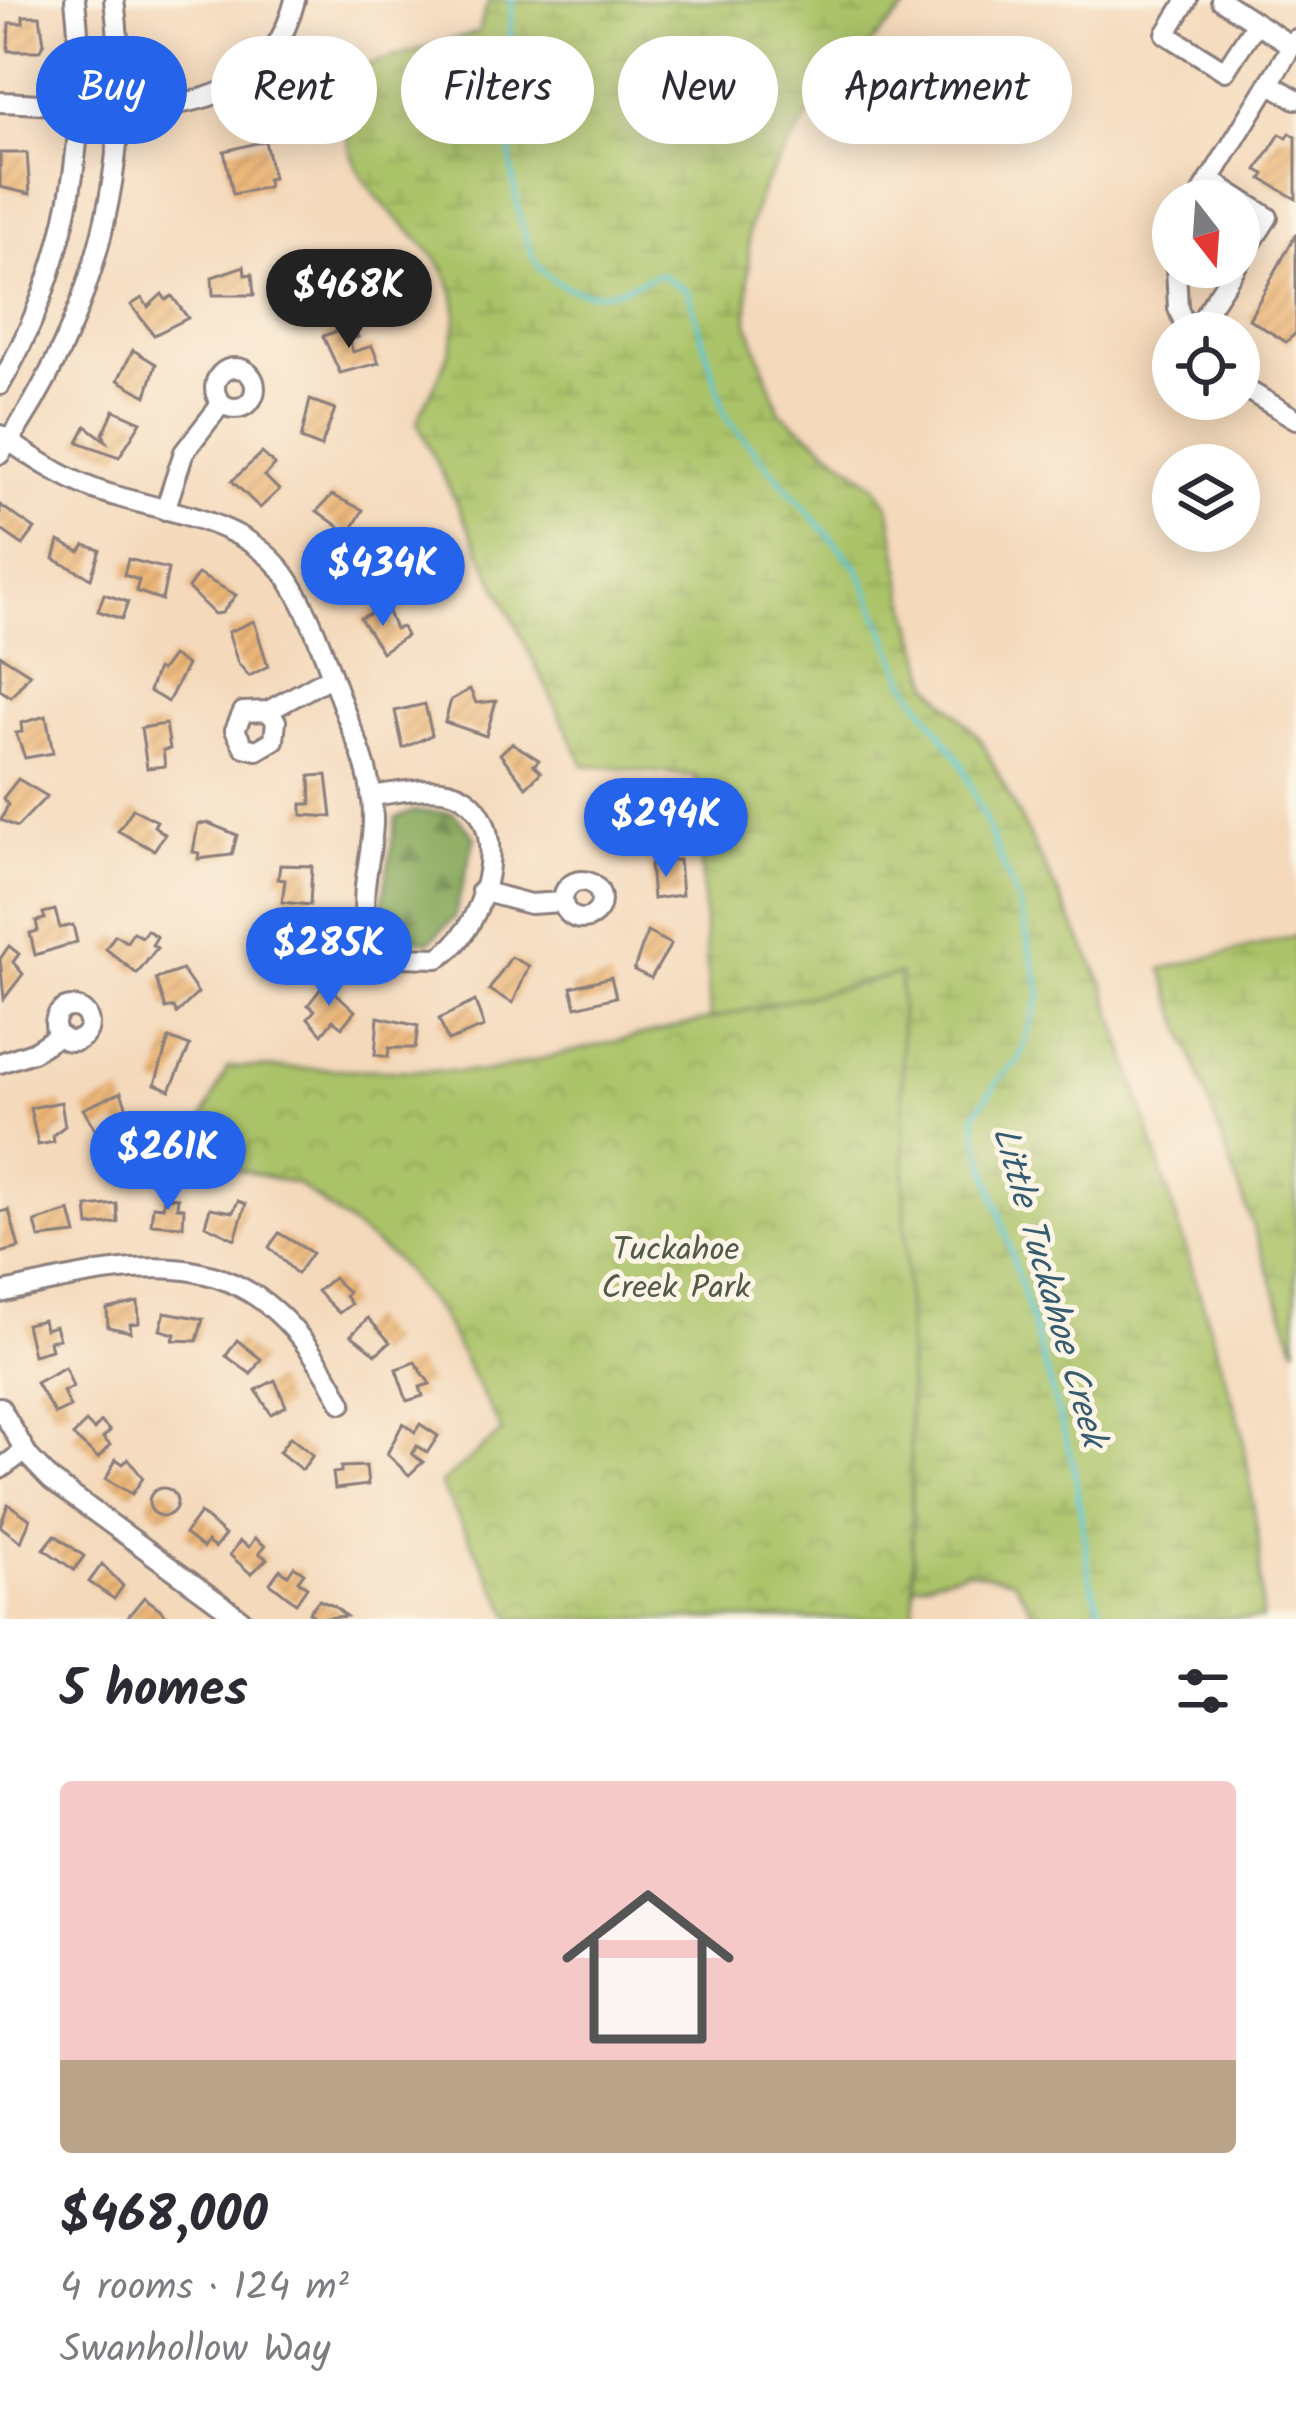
<!DOCTYPE html>
<meta charset="utf-8">
<style>
:root{--surface:#fff;--page:#f2f2f3;--text:#2b2b33;--muted:#7c7c81;--accent:#2563eb}
body{margin:0;font-family:Kalam,sans-serif;background:var(--page);color:var(--text);height:100vh;display:flex;flex-direction:column;font-size:45px;white-space:nowrap}
*{box-sizing:border-box;margin:0}
p{font-size:39px;color:var(--muted)}
.icon{flex:none;width:66px;height:66px;fill:none;stroke:currentColor;stroke-width:2;stroke-linecap:round;stroke-linejoin:round}
.map{position:relative;height:1619px;overflow:hidden}
.side{display:flex;flex-direction:column;background:var(--surface);flex:1}
.side>*{flex:none}
.guide{position:absolute;left:36px;top:36px;width:1224px;height:108px;display:flex;gap:24px}
.needle{width:78px;rotate:163deg}
.tools{position:absolute;left:1152px;top:180px;display:grid;gap:24px}
.tools a{display:grid;place-items:center;width:108px;height:108px;border-radius:50%;background:var(--surface);box-shadow:0 6px 30px #0003;font-size:60px}
.price{position:absolute;translate:-50% -102px;padding:0 27px;border-radius:42px;background:var(--accent);color:#fff;font-size:39px;line-height:78px;filter:drop-shadow(0 3px 6px #0008)}
.price::after{content:'';position:absolute;left:50%;top:72px;width:36px;height:27px;margin-left:-18px;background:inherit;clip-path:polygon(0 0,100% 0,50% 100%)}
.price.current{background:#222;color:#fff}
ul{padding:0;list-style:none}
li{display:grid;align-content:center;gap:24px;height:636px;padding:0 60px}
li span{display:grid;place-items:center;height:372px;border-radius:12px;color:#555}
li>.icon{margin-inline-start:auto}
span .icon{width:216px;height:216px;fill:#fffc;stroke-width:1}
li b{font-size:51px}
h2{display:flex;justify-content:space-between;align-items:center;height:144px;padding:0 60px;font-size:51px}
.chip{padding:0 42px;border-radius:54px;background:var(--surface);box-shadow:0 6px 30px #0003;font-size:42px;line-height:108px}
.chip.current{background:var(--accent);color:#fff}
.map>svg:first-child{display:block}
.forest{fill:url(#forest-firs);stroke:#55664c;stroke-width:3}
.wetland{fill:url(#wetland-marsh);stroke:#667252;stroke-width:3}
.park{fill:url(#park-crowns);stroke:#667252;stroke-width:3}
.lines{fill:none;stroke-linecap:round;stroke-linejoin:round}
.stream{stroke:#5cc8d4;stroke-width:4.5}
.building{fill:url(#building-hatch)}
.minor-casing{stroke:#8b7e7b;stroke-width:24}
.minor{stroke:#fff;stroke-width:18}
.labels{text-anchor:middle;stroke-width:10;stroke-linejoin:round;paint-order:stroke}
.park-label{font-size:33px;fill:#525a4b;stroke:#fcf5e5}
.water-label{font-size:36px;font-style:italic;fill:#365c71;stroke:#fcf5e5}
</style>
<div class="map">
<svg width="1296" height="1619" viewBox="0 0 1296 1619">
<defs>
<pattern id="forest-firs" width="22" height="20" patternUnits="userSpaceOnUse" patternTransform="scale(3)"><rect width="22" height="20" fill="#88a95c"/><path d="M5 1l3.5 6h-7zM16 11l3.5 6h-7z" fill="#6f894d"/></pattern>
<pattern id="wetland-marsh" width="20" height="14" patternUnits="userSpaceOnUse" patternTransform="scale(3)"><rect width="20" height="14" fill="#abc368"/><path d="M1 5h8M5 5V1M11 12h8M15 12V8" fill="none" stroke="#93a75b"/></pattern>
<pattern id="park-crowns" width="20" height="18" patternUnits="userSpaceOnUse" patternTransform="scale(3)"><rect width="20" height="18" fill="#abc368"/><path d="M2 6a3 3 0 1 1 6 0M12 15a3 3 0 1 1 6 0" fill="none" stroke="#93a75b"/></pattern>
<pattern id="building-hatch" width="6" height="6" patternUnits="userSpaceOnUse" patternTransform="scale(3)"><rect width="6" height="6" fill="#ecb677"/><path d="M-1 1l2-2M0 6l6-6M5 7l2-2" fill="none" stroke="#ca9c68"/></pattern>
</defs>
<rect width="100%" height="100%" fill="#fcf5e5"/>
<filter id="ink" filterUnits="userSpaceOnUse"><feTurbulence type="fractalNoise" baseFrequency=".00833" numOctaves="2"/><feDisplacementMap in="SourceGraphic" scale="24" xChannelSelector="R" yChannelSelector="G"/><feConvolveMatrix kernelMatrix="1 2 1 2 8 2 1 2 1" color-interpolation-filters="sRGB"/></filter>
<filter id="wash" filterUnits="userSpaceOnUse"><feTurbulence type="fractalNoise" baseFrequency=".004" numOctaves="4" result="noise"/><feDisplacementMap in="SourceGraphic" scale="48" xChannelSelector="R" yChannelSelector="G"/><feGaussianBlur stdDeviation="2.7" result="paint"/><feColorMatrix in="noise" values="0 0 0 0 0 0 0 0 0 0 0 0 0 0 0 0 0 1.4 0 .05"/><feComposite in="paint" operator="in"/></filter>
<g filter="url(#wash)">
<rect width="100%" height="100%" fill="#f4d9bb"/>
<!-- forest -->
<path class="forest" d="M414,811l39,2 22,24 -21,81 -25,24 -31,-8 -16,-30 14,-86z"/>
<!-- wetland -->
<g class="wetland">
<path d="M489,0h425l-88,90 -63,96 -14,43 -1,94 32,89 95,73 14,20 16,91 26,89 50,55 123,245 138,445 17,113 3,76h-224l-25,-39 -46,-9 -179,48 -78,-601 -14,-242 -112,-11 -167,-343c12,-29 34,-63 38,-94 16,-102 -142,-114 -103,-248l15,-15 111,-33z"/>
<path d="M1296,936v413l-134,-380z"/>
</g>
<!-- park -->
<path class="park" d="M900,974l14,645h-401l-73,-135 62,-52 -60,-114 -46,-58 -99,-76 -113,-27 44,-90 258,5z"/>
<g class="lines">
<!-- stream -->
<path class="stream" d="M512,0c-4,74 -11,192 23,260 10,19 32,30 54,33 23,3 48,-12 71,-19l28,17 39,128 132,151 48,114 55,80 57,141 22,88 -22,67 -17,15 -27,39 2,22 97,331 16,112 13,40"/>
</g>
<g id="blocks">
<!-- building -->
<g class="building">
<path d="M23,16h17l4,27 -5,8h-31l1,-28h14z"/>
<path d="M1290,133l6,4v62l-34,-20 3,-5 -8,-4 23,-36 7,4z"/>
<path d="M265,141l8,37 -6,1 1,8 -35,7 -9,-43z"/>
<path d="M0,153h27l3,41 -30,-7z"/>
<path d="M1296,234v99l-10,9 -37,-23z"/>
<path d="M244,266l1,9 7,-1 2,21h-41l-1,-18z"/>
<path d="M287,278l30,23 -16,22 -29,-26z"/>
<path d="M162,294l4,6 6,-4 16,22 -34,17 -23,-30 11,-7 6,9z"/>
<path d="M354,325l4,12 -9,3 4,12 19,-6 7,17 -39,10 -17,-37z"/>
<path d="M133,350l23,14 -10,32 -28,-16z"/>
<path d="M310,400l25,9 -14,38 -20,-8z"/>
<path d="M114,410l27,12 -22,35 -41,-15 8,-16 20,15 -3,-7z"/>
<path d="M262,453l13,12 -10,11 14,14 -19,18 -28,-27z"/>
<path d="M332,495l31,15 -14,24 -32,-23z"/>
<path d="M0,505l35,24 -12,16 -23,-16z"/>
<path d="M59,541l21,11 5,-7 15,5 -9,28 -37,-19z"/>
<path d="M382,546l5,11 -6,7 8,-3 6,15 -39,16 -6,-33z"/>
<path d="M128,559l40,10 -6,31 -26,-9 3,-11 -15,-5z"/>
<path d="M198,574l38,21 -14,18 -8,1 -26,-26z"/>
<path d="M104,594l24,8 -6,17 -24,-8z"/>
<path d="M386,607l9,22 7,-2 4,9 -24,16 -22,-34z"/>
<path d="M254,621l14,45 -19,10 -11,-13 -10,-31z"/>
<path d="M0,655l30,19 -19,23 -11,-7z"/>
<path d="M172,656l15,9 -19,37 -19,-11 8,-22 4,2z"/>
<path d="M470,689l6,14 20,-2 -10,35 -41,-14 6,-22z"/>
<path d="M425,704l7,31 -29,13 -8,-37z"/>
<path d="M46,716l7,37 -28,5 -9,-25 6,-1 -1,-9z"/>
<path d="M166,724l4,25 -7,1 2,16 -18,2 -6,-40z"/>
<path d="M512,743l27,17 -5,5 7,7 -15,15 -26,-33z"/>
<path d="M327,775l5,42 -30,-2v-11h9l-1,-28z"/>
<path d="M18,779l29,17 -30,31 -16,-7 7,-15 -5,-7z"/>
<path d="M641,802l15,26 -25,20 -17,-31z"/>
<path d="M133,809l24,12 -3,5 11,8 -11,16 -36,-19z"/>
<path d="M208,823l29,12 -5,20 -34,4 1,-6 -6,-1 5,-28z"/>
<path d="M679,860l3,35 -29,4 -3,-35z"/>
<path d="M280,865l32,1 -2,39 -28,-3 3,-22 -7,-1z"/>
<path d="M55,910l5,18 13,-3 4,17 -42,13 -5,-22 8,-2 -2,-10 9,-2 -2,-6z"/>
<path d="M147,930l10,7 -5,8 5,3 -20,26 -31,-25 9,-14 12,7 6,-10 9,5z"/>
<path d="M647,932l24,12 -20,34 -17,-8z"/>
<path d="M297,933l20,35 -31,12 -10,-23 11,-5 -5,-12z"/>
<path d="M9,946l10,8 -6,8 10,12 -19,25 -4,-40z"/>
<path d="M511,957l18,9 -16,37 -24,-13z"/>
<path d="M182,970l16,23 -21,20 -3,-6 -8,2 -10,-30z"/>
<path d="M611,977l5,20 -40,10 -5,-20z"/>
<path d="M325,983l30,28 -13,16 -9,-7 -11,14 -14,-16 7,-8 -7,-5z"/>
<path d="M475,1001l9,26 -36,14 -9,-22z"/>
<path d="M378,1017l40,9 -3,22h-26l-1,9 -13,-2z"/>
<path d="M169,1038l21,8 -20,44 -15,-6z"/>
<path d="M121,1092l13,35 -13,4 -3,-8 -22,8 -13,-22z"/>
<path d="M61,1102l4,24 -12,9 1,7 -16,3 -8,-37z"/>
<path d="M164,1197l14,1 -1,9 7,1 -1,18 -32,-2 2,-18 10,1z"/>
<path d="M238,1201l8,3 -11,35 -30,-14 5,-17 23,4z"/>
<path d="M117,1204l1,19 -29,3 -2,-19z"/>
<path d="M9,1210l10,38 -19,5v-41z"/>
<path d="M70,1211l6,23 -37,4 -4,-16z"/>
<path d="M279,1233l33,20 -15,21 -28,-27z"/>
<path d="M333,1278l15,14 -3,4 6,8 -12,9 -22,-22z"/>
<path d="M138,1302l1,21 -9,1 1,8 -23,-5 -1,-18z"/>
<path d="M165,1312l38,7 -6,22 -24,-1 2,-6 -15,-4z"/>
<path d="M368,1318l22,24 -14,12 -25,-19z"/>
<path d="M43,1320l2,9 10,-3 4,13 -10,2 2,9 -18,5 -7,-31z"/>
<path d="M237,1340l24,19 -10,15 -25,-18z"/>
<path d="M415,1362l15,22 -10,3 3,9 -16,5 -11,-32z"/>
<path d="M65,1367l8,20 -10,4 7,16 -15,7 -19,-31z"/>
<path d="M275,1380l11,26 -15,8 -15,-24z"/>
<path d="M86,1422l8,8 7,-8 9,9 -7,7 7,7 -12,13 -25,-22z"/>
<path d="M403,1423l12,9 5,-8 18,12 -11,17 -10,-7 -5,8 11,8 -14,13 -22,-21z"/>
<path d="M290,1437l23,18 -11,15 -23,-18z"/>
<path d="M116,1459l7,5 5,-5 15,19 -11,16 -26,-15z"/>
<path d="M366,1466l2,19 -33,4 -2,-16 8,-1v-5z"/>
<circle cx="163" cy="1502" r="14"/>
<path d="M8,1504l22,15 -9,23 -21,-16z"/>
<path d="M200,1513l25,22 -10,13 -8,-6 -4,6 -18,-14z"/>
<path d="M55,1535l29,21 -10,14 -30,-21z"/>
<path d="M255,1538l10,8 -6,7 8,6 -16,15 -21,-19 10,-14 9,6z"/>
<path d="M102,1564l21,22 -9,13 -25,-17z"/>
<path d="M294,1566l10,7 -6,8 9,6 -11,16 -26,-20 10,-14 8,6z"/>
<path d="M144,1597l16,12 7,10h-41z"/>
<path d="M319,1600l15,6 12,10 -29,3 -8,-7z"/>
</g>
</g>
</g>
<g filter="url(#ink)">
<use href="#blocks" fill-opacity="0" stroke="#8b7e7b" stroke-width="3"/>
<g class="lines">
<defs>
<g id="minor">
<path d="M1187,0l-21,34 59,37 31,-48"/>
<path d="M1221,0l71,46"/>
<path d="M1270,84l26,15"/>
<path d="M0,102c110,3 260,37 295,-102"/>
<path d="M1210,180l58,37 -29,45"/>
<path d="M1197,201l99,-162"/>
<path d="M1176,267l2,41 10,25"/>
<path d="M1193,333l43,-66"/>
<circle cx="235" cy="388" r="20"/>
<path d="M0,385c68,-118 91,-250 75,-385"/>
<path d="M1239,385l57,34"/>
<path d="M0,435c30,21 60,41 94,54 65,24 153,27 194,90 29,44 44,102 64,151 12,27 21,57 21,88 1,50 -32,110 24,139l41,1c44,-24 77,-129 25,-161 -24,-15 -65,-4 -92,-1"/>
<path d="M0,454c94,-133 136,-291 114,-454"/>
<path d="M165,510l19,-58 38,-49"/>
<path d="M268,711l8,10 -2,19 -17,10 -13,-3 -9,-17 8,-18 25,-1 62,-34"/>
<circle cx="582" cy="900" r="19"/>
<path d="M481,891l49,13 33,-2"/>
<circle cx="72" cy="1024" r="17"/>
<path d="M0,1063l33,-11 26,-17"/>
<path d="M0,1293c157,-36 257,-56 342,110"/>
<path d="M0,1407l28,49 23,24 190,139"/>
<path d="M0,1469l25,-18"/>
</g>
</defs>
<!-- minor casing -->
<use href="#minor" class="minor-casing"/>
<!-- minor -->
<use href="#minor" class="minor"/>
</g>
</g>
<g class="labels">
<!-- park labels -->
<g class="park-label">
<text x="676" y="1260">Tuckahoe<tspan x="676" dy="38">Creek Park</tspan></text>
</g>
<!-- water labels -->
<g class="water-label">
<text transform="translate(1051 1286) rotate(74)" y="13">Little Tuckahoe Creek</text>
</g>
</g>
</svg>
<div class="tools">
<a><svg class="needle" viewBox="-14 -14 28 28"><path d="M0-13l5 13h-10z" fill="#e53935"/><path d="M0 13l5-13h-10z" fill="#7c7c81"/></svg></a>
<a><svg class="icon" aria-label="locate" viewBox="0 0 24 24"><circle cx="12" cy="12" r="6"/><path d="M12 2v4M12 18v4M2 12h4M18 12h4"/></svg></a>
<a><svg class="icon" aria-label="layers" viewBox="0 0 24 24"><path d="M12 4l9 5-9 5-9-5zM3 14l9 5 9-5"/></svg></a>
</div>
<b class="price current" style="left:349px;top:351px">$468K</b>
<b class="price" style="left:383px;top:629px">$434K</b>
<b class="price" style="left:666px;top:880px">$294K</b>
<b class="price" style="left:329px;top:1009px">$285K</b>
<b class="price" style="left:168px;top:1213px">$261K</b>
<div class="guide">
<a class="chip current">Buy</a>
<a class="chip">Rent</a>
<a class="chip">Filters</a>
<a class="chip">New</a>
<a class="chip">Apartment</a>
</div>
</div>
<section class="side">
<h2>5 homes<svg class="icon" aria-label="filters" viewBox="0 0 24 24"><path d="M4 7h16M4 17h16"/><circle cx="9" cy="7" r="2"/><circle cx="15" cy="17" r="2"/></svg></h2>
<ul>
<li><span style="background:linear-gradient(#f6c9c9 75%,#b9a48a 0)"><svg class="icon" aria-label="home" viewBox="0 0 24 24"><path d="M3 11l9-7 9 7M6 9v11h12V9"/></svg></span><div><b>$468,000</b><p>4 rooms · 124 m²</p><p>Swanhollow Way</p></div></li>
</ul>
</section>
